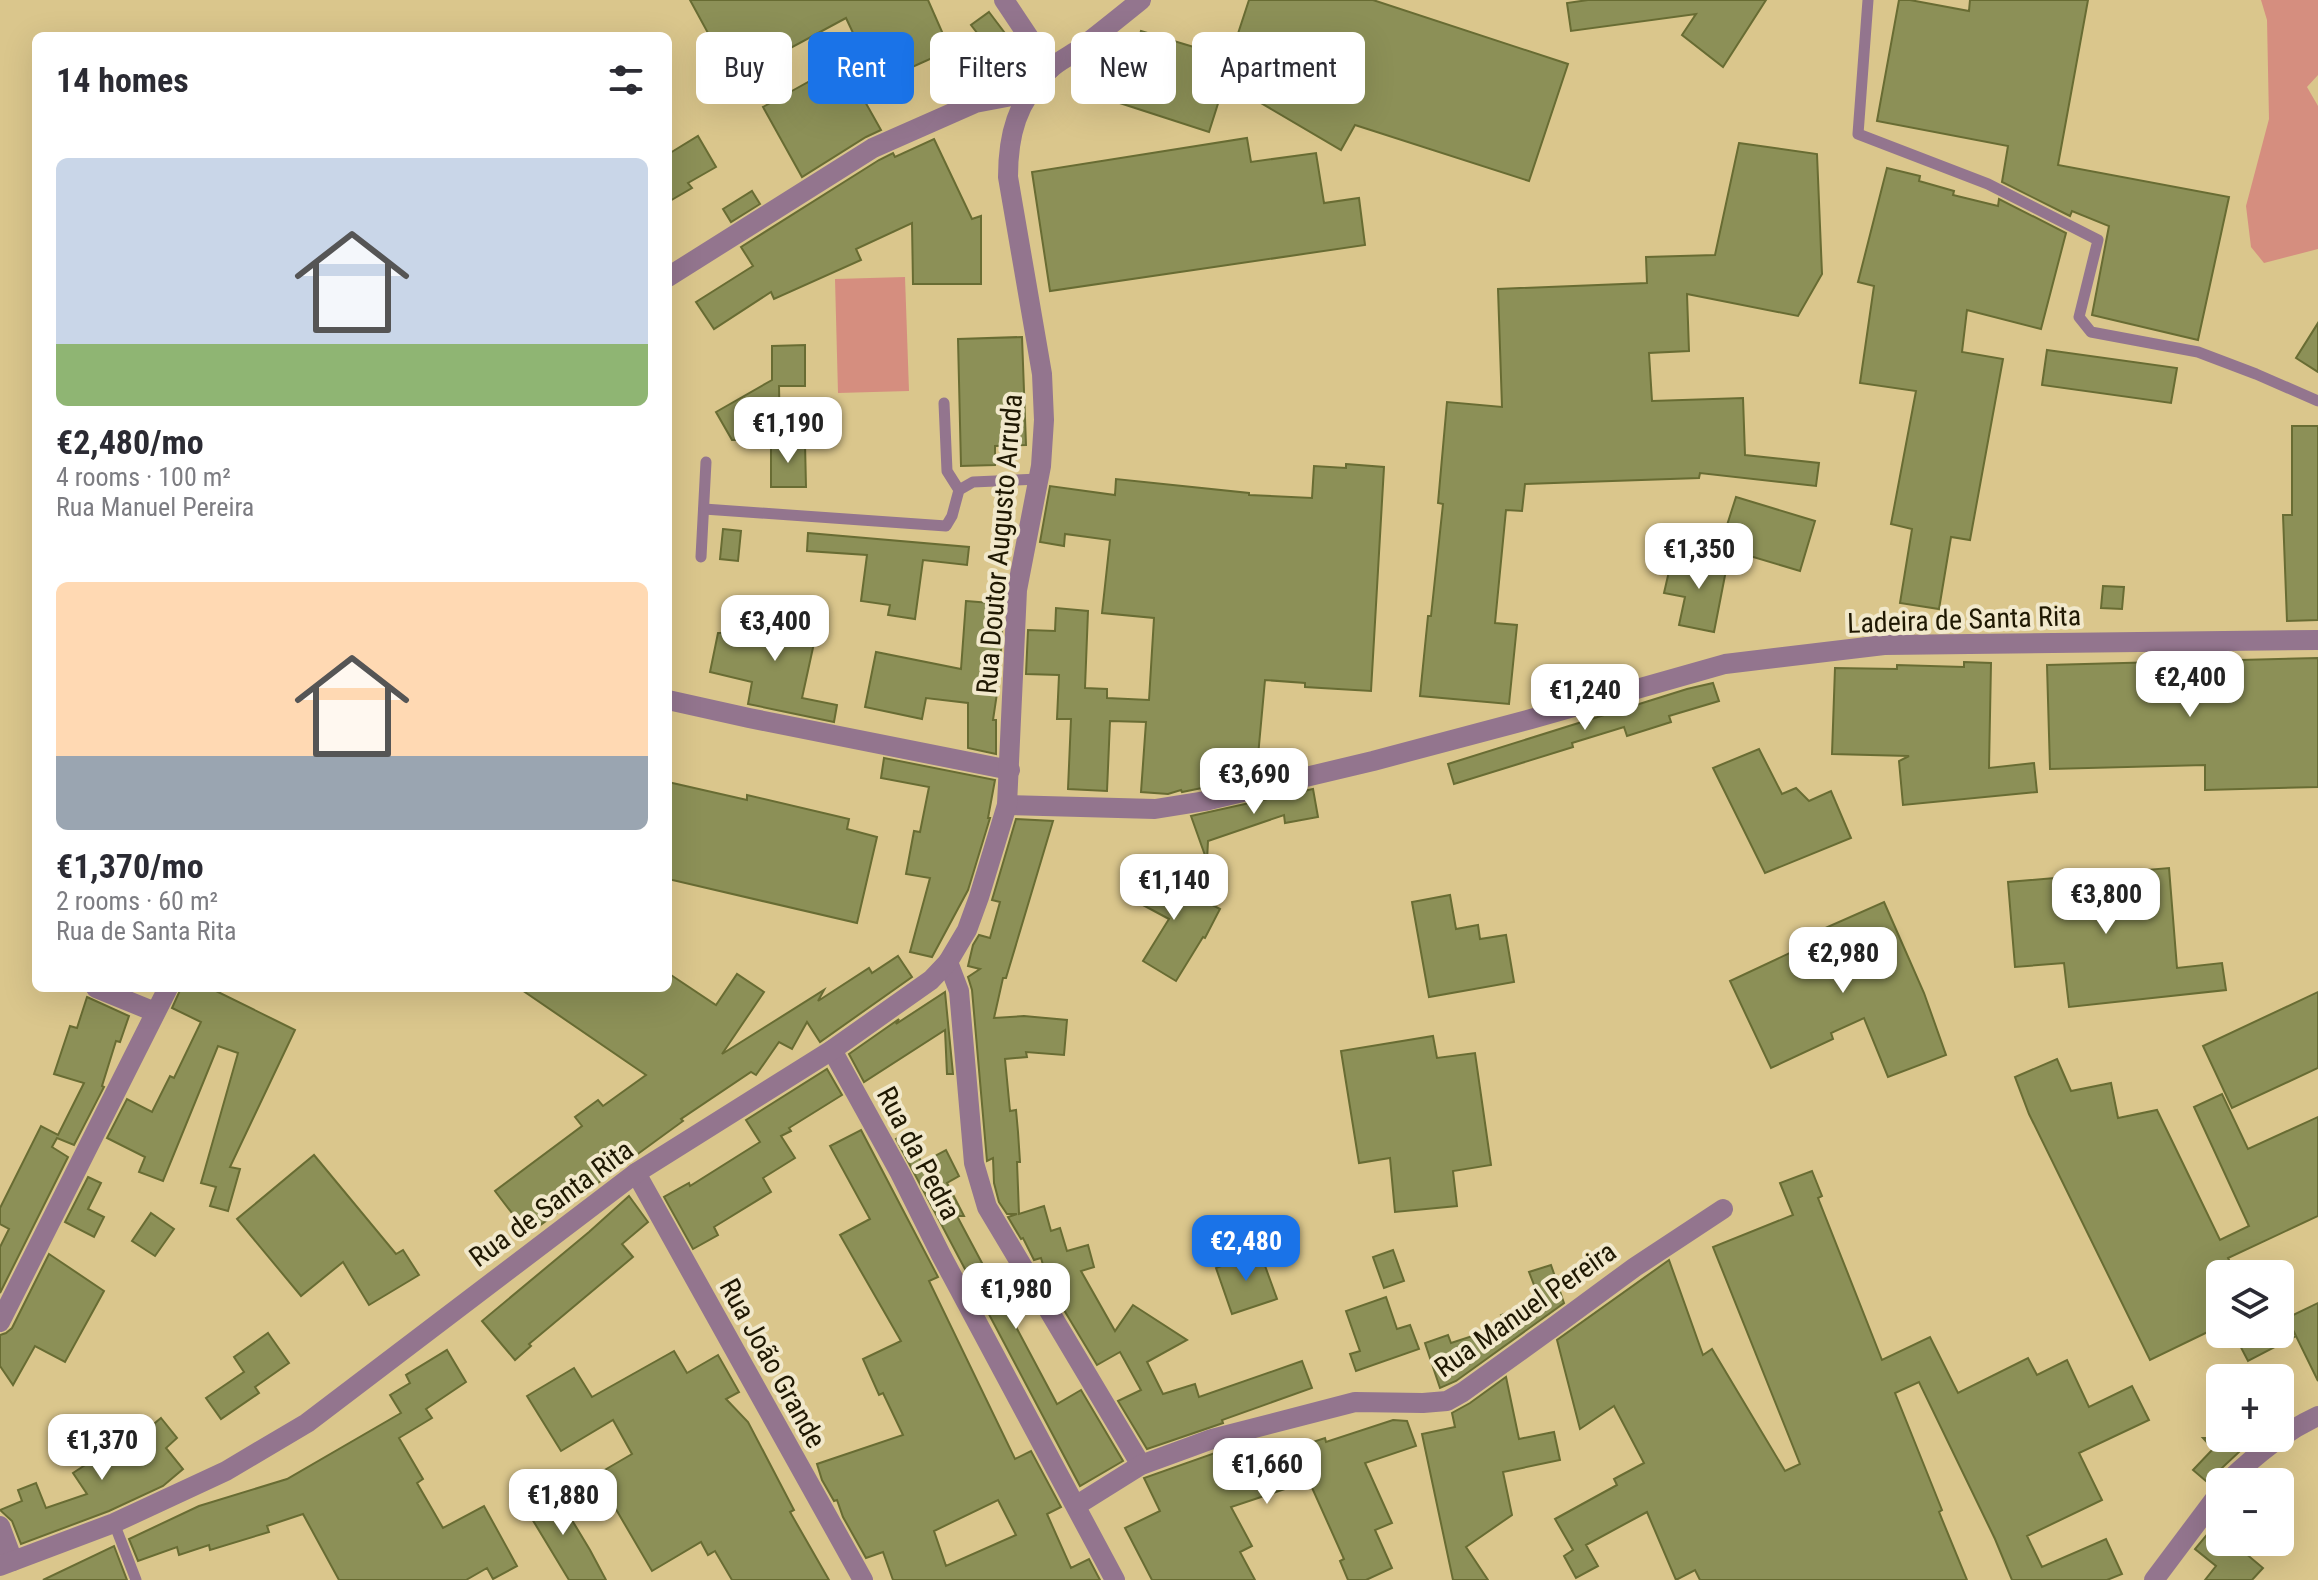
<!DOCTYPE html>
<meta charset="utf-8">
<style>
:root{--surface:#fff;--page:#f7f7f7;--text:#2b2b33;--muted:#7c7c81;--accent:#1a73e8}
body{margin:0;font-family:"Roboto Condensed",sans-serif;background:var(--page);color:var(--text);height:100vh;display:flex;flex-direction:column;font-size:30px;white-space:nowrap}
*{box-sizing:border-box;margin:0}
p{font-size:26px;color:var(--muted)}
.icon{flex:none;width:44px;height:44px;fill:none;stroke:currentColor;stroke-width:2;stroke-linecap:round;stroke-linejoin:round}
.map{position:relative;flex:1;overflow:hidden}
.details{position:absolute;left:32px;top:32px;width:640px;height:960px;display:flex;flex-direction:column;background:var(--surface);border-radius:12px;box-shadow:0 8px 32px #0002}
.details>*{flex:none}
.top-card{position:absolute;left:696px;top:32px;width:760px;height:72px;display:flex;gap:16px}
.fabs{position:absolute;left:2206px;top:1260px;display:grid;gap:16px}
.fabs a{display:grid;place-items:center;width:88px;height:88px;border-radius:12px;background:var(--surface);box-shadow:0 8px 32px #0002;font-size:40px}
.price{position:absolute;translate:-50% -68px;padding:0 18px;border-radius:16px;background:#fff;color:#222;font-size:26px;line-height:52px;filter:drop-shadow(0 2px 4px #0008)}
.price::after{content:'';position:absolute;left:50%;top:48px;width:24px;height:18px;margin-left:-12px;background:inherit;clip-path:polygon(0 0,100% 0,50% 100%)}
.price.current{background:var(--accent);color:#fff}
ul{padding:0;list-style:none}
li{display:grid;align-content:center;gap:16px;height:424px;padding:0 24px}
li span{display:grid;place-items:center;height:248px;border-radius:12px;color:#555}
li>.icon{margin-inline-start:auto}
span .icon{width:144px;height:144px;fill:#fffc;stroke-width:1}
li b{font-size:34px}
h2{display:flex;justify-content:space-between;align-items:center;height:96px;padding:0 24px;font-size:34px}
.pill{padding:0 28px;border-radius:12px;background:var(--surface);box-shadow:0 8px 32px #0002;font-size:28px;line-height:72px}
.pill.current{background:var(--accent);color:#fff}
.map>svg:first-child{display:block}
.green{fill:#d58e7f}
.building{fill:#8c9057;stroke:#686c33;stroke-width:2;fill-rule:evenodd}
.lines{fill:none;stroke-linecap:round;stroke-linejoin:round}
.lane{stroke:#93758e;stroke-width:11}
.street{stroke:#93758e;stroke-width:20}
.labels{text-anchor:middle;stroke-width:8;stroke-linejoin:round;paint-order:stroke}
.street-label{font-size:28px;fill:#1f1802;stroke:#f1e8cb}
</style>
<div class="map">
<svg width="2318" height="1580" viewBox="0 0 2318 1580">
<rect width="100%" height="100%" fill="#dac68c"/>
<!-- green -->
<g class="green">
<path d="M2261,0h57v75l-11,12 11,19v143l-54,14 -13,-16 -5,-41 23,-87 -2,-99z"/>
<path d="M905,277l4,114 -71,2 -3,-114z"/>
</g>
<!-- building -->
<g class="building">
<path d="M690,0h238l22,50 -91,41 22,39 -15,7 -64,40 -39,-70 99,-55 -16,-34 -113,61z"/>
<path d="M1249,0h124l195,64 -39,117 -174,-56 -14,25 -109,-64 -2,7 -8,-2 -13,41 -117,-38 11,-32 26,8 12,-39 89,27z"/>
<path d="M1588,0h178l-43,67 -41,-32 14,-21 -125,17 -4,-28z"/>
<path d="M1899,0h11l59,11 1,-11h118l-30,165 171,32 -31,143 -106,-25 17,-89 -37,-15 -2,5 -68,-34 6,-36 -131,-25z"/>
<path d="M989,12l40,53 -17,13 -41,-53z"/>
<path d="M698,136l18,31 -28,16 4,5 -24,14v-52l2,3z"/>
<path d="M1247,138l4,24 65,-9 8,50 35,-5 6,47 -315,46 -18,-119z"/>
<path d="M934,139l38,80 9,-3v68h-68l-1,-61 -56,26 5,11 -87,39 -3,-7 -57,37 -18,-27 57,-36 -12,-19 138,-87 14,-7 2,4z"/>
<path d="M1739,143l78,11 5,120 -24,42 -111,-22 2,57 -40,2 3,48 91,-3 2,57 74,8 -3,23 -116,-13 -1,5 -174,6 -3,27 -16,-1 -11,113 22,2 -8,79 -89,-8 8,-80h3l12,-112 -5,-1 9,-101 55,5 -4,-118 149,-6 -1,-26 69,-2z"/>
<path d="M1887,168l33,8 -1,5 35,10 -1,4 45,11 1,-7 67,34 -25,96 -74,-19 -5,42 41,7 -33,181 -19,-3 -12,72 -39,-6 12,-74 -21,-5 25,-133 -56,-8 14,-97 -16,-4z"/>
<path d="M752,191l8,13 -29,18 -8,-13z"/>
<path d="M2318,323v49l-22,-14z"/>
<path d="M1022,337l4,108 -31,1v19l-34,1 -3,-127z"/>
<path d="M805,345v41h-26l1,54h-48l-16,-28 56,-32v-34z"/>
<path d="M2047,350l130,18 -6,35 -129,-18z"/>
<path d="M2292,426h26v194l-31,1 -4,-106h9z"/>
<path d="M771,443h34l1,44h-35z"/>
<path d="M1346,464l38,3 -13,224 -66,-4v-4l-40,-3 -8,87 -43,-3 -2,22 -30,6 -1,-2 -13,4 -27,-2 5,-70 -36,-1 -3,70 -39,-2 3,-70h-14l2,-44 -33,-1 2,-44 27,1 1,-23 32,3 -3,77 22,1v9l42,2 5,-82 -52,-5 8,-73 -45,-6 -1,12 -24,-4 10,-56 65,9 1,-16 133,14v2l63,3 2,-32 32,2z"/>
<path d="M1736,497l79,24 -15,50 -80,-24z"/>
<path d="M723,529l18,2 -3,30 -18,-2z"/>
<path d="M808,533l161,14 -2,18 -44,-5 -8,59 -27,-4 2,-10 -29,-4 6,-46 -60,-4z"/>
<path d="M1693,554l35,6 -14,72 -35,-7 6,-28 -21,-4 6,-26 20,4z"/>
<path d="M2103,586l21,1 -2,22 -21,-1z"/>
<path d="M966,601l37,3 -3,69 -7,47h3v34l-28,-6v-45l-42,-5 -4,21 -57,-12 11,-55 85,17z"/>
<path d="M789,605l32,6 -19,87 35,7 -3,17 -86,-18 4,-22 -42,-10 8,-39h33l3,-14 31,6z"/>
<path d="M2318,658v129l-113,3v-25l-155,4 -3,-104z"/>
<path d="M1964,662l27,1 -2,105 45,-5 3,29 -134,13 -4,-44 10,-5 -77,-2 3,-86 62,1v-4l67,2z"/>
<path d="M1713,683l6,18 -50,15 2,6 -44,14 -3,-9 -52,16 1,4 -119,37 -6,-20 239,-75z"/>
<path d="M1759,749l23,45 14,-6 13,13 22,-10 20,47 -86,35 -52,-105z"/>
<path d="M884,758l111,22 -7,38h2l-22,72 -36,67 -22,-5 20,-74 -24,-4 8,-43 6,1 9,-45 -48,-9z"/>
<path d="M668,782l79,18v-5l102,24 -2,10 30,8 -20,86 -189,-44z"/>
<path d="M1313,789l5,28 -33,6 -1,-8 -76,26 -1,20 -16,-45z"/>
<path d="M1016,819l37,2 -47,157h-3l-9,40 30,-2 43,4 -3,35 -38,-3 1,5 -22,2 5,52 6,-1 2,22 2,30h-3l2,52 25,-8 7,25 9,-3 7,23 21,-6 6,22 -13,4 34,60 18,-26 54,35 -40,22 16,32 32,-10 4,13 103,-36 10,27 -90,32 1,3 -76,26 -29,-48 23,-11 -21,-38 -23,13 -48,-80 -8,-27 -7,2 -11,-22 -2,1 -13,-22 9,-3h-10l-8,-12 -5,-19 -1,-25 -6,3 -15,-171 -4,-13 12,-8 -12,-3 5,-21 6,-10 11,3 10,-36 -8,-2z"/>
<path d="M1136,864l84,45 -15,29 -2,-1 -27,44 -33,-20 26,-42 -28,-15 5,-10 -12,-7z"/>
<path d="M2169,868l8,100 45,-5 4,27 -157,17 -5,-44 -49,4 -7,-85z"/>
<path d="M1450,895l6,34 22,-4 2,14 26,-4 8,47 -85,15 -17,-95z"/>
<path d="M1884,902l40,91 22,62 -58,22 -24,-59 -33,15 2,6 -62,29 -41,-87 79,-37 -4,-7z"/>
<path d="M898,956l14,21 -92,65 -13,-20 -15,27 -13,-7 -23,33 -5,-3 -70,47 2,2 -155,113 -33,-43 87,-65 -7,-9 23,-17 5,6 43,-31 -127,-87h149v-15l48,32 21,-31 27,18 -42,62 102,-64 -6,11 51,-33 3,5z"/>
<path d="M181,988h29l85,42 -65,137 10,2 -12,42 -18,-5 6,-19 -15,-4 37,-130 -20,-7 -55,135 -24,-9 6,-15 -38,-19 20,-39 25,13 18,-36 4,2 27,-56 -29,-14z"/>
<path d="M945,992l8,82h-6l-2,-44 -81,52 -15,-28 50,-35 -3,5z"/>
<path d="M2318,992v76l-86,40 -29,-62z"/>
<path d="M87,997l42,19 -9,26 -4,-1 -14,45 2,1 -30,58 -17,-7 -5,9 16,10 -68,136v-46l9,-18 -9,-5v-16l41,-82 17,9 26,-52 -30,-9 16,-48 7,2z"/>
<path d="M1433,1036l4,22 38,-5 16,112 -38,6 4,35 -62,6 -5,-54 -31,5 -18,-112z"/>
<path d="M2057,1059l14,32 40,-8 7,35 39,-8 63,130 29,-14 -55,-119 28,-13 26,55 70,-32v99l-90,42 8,16h-16v52l-70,34 -121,-246 -14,-37z"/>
<path d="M827,1069l15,26 -53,33 2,3 -10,5 14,22 -32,20 8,14 -57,35 4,8 -25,14 -29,-52 25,-14 1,3 70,-44 -14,-22z"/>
<path d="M861,1130l77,147 -9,4 86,178 16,-8 30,56 -14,7 24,54 18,-9 11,21h-207l-10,-28 -17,6 -23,-41 -6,-17 -3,1 -12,-21 -5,-16 86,-29 -20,-42 -4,2 -16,-36 38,-18 -61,-106 30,-16 -40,-73zM998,1500l18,35 -70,31 -12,-35z"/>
<path d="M906,1134l16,29 24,-13 13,26 -12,7 17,33h-7l100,188 24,-14 42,71 -43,25 -184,-347z"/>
<path d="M314,1155l82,99 7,-4 16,25 -50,30 -26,-43 -42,34 -64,-77z"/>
<path d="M1812,1171l10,25 -4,2 64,162 48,-23 28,56 70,-35 9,17 30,-15 22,47 43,-21 17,34 -70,33 23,47 -75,36 15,31 64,-28 16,35 -15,6h-95l-17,-41 -76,-157 -24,11 47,117 -3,2 28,68h-267l-5,-10 -19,10 -29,-68 -61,33 12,21 -22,12 -12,-22 9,-6 -18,-31 62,-34 -3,-6 30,-16 -30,-57 -34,23 -23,-89 112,-80 34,95 9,-6 73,122 15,-7 -87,-217 80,-32 -13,-32z"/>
<path d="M88,1177l13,6 -13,26 16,8 -10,20 -29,-15z"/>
<path d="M629,1196l19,26 -26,22 11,13 -104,87 2,2 -16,14 -33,-39 107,-89z"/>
<path d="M151,1213l23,16 -19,27 -23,-15z"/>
<path d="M1393,1250l11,31 -20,7 -11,-31z"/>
<path d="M1260,1252l17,47 -45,15 -16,-46z"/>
<path d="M49,1254l55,37 -39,71 -30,-16 -22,39 -13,-19v-31l6,-2 6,-5z"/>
<path d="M1551,1265l13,38 -108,78 -16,7 -15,-45 23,-8 3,8 37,-12 -2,-5 17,-6 -2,-5 21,-7 -1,-4 18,-6 -10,-26z"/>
<path d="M1386,1297l11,32 13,-4 9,24 -63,22 -6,-17 10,-3 -14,-40z"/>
<path d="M2318,1303v78l-22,-45 -48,25 -14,-27h61l-8,-16z"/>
<path d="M268,1333l21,30 -34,24 4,6 -38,26 -15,-21 38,-26 -10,-15z"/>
<path d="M447,1350l19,32 -40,27 6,9 -33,20 24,41 -6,4 26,45 41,-22 33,60 -24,13 -6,-11 -21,12h-127l-36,-66 -36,12 2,6 -59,18 -1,-5 -30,10 -2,-8 -39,14 -9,-22 70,-33 88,-27 114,-66 -11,-18 20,-12 -4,-8z"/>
<path d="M674,1351l13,22 31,-18 21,37 -13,7 22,23 46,88 -4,2 39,68h-97l-17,-29 -7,4 -7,-13 -49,29 -56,-96 36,-21 -19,-34 -52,31 -34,-55 47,-28 18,29z"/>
<path d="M1506,1377l13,62 35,-7 6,28 -57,12 9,43 -46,32 22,33h-35l-31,-146 33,-7 -3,-14 18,-10z"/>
<path d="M161,1418l16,20 -11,10 17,21 -20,17 -54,25 -88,33 -9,-23 -12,-11 22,-9 -4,-11 18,-7 10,25 41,-14 -14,-21 35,-23 -11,-13 17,-14 17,20z"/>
<path d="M1393,1420l14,1 9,25 -51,17 27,60 -17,7 17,38 -26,12h-18l-8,-19 4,-2 -35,-78 -78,26 21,39 -12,6 15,28h-103l-27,-52 35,-17 -16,-33 85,-30 4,20 92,-30 1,4z"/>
<path d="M2203,1438h51l-47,44 -14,-12 20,-21z"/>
<path d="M552,1487l38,63 16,30h-37l-46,-76z"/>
<path d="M2220,1519v23h12l31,26 -11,12h-47l11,-14 -21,-17z"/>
<path d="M114,1546l13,34h-84z"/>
</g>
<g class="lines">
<!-- lane -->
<g class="lane">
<path d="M1868,0l-10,134 130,50 110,56 -19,77 12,15 107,20 58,22 62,27"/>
<path d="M944,403l3,68 12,19"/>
<path d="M704,509l242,17 6,-10 7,-26 14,-8 66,-3"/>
<path d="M701,557l5,-95"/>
<path d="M114,1523l22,57"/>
</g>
<!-- street -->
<g class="street">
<path d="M1004,0l46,69"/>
<path d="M668,277l205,-129 102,-45 53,-10"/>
<path d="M668,700l81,18 261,52"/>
<path d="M1007,805l148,4 50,-8 168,-40 158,-42 194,-55 159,-19 434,-5"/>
<path d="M948,962l11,29 15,172 13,44 154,258"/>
<path d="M96,988l59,24"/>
<path d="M832,1050l68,123 41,82 174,325"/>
<path d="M636,1173l227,407"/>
<path d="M0,1322l168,-334"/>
<path d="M2227,1482c28,-26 56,-50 91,-66"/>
<path d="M1077,1505l64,-40 71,-26 143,-37 68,1 24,-2 16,-9 89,-64 83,-61 88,-58"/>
<path d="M0,1526l13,35"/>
<path d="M0,1566l114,-43 112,-52 81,-48 329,-250 196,-123 99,-70 17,-18 19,-32 12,-33 28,-92 10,-215 24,-124 3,-46 -2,-46 -34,-197c0,-42 9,-76 40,-106 8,-9 20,-14 30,-21 21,-16 42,-33 63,-50"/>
<path d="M2154,1580l66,-88"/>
</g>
</g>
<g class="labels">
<!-- street labels -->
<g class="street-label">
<text transform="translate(999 544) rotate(-85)" y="10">Rua Doutor Augusto Arruda</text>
<text transform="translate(1964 619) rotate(-2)" y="10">Ladeira de Santa Rita</text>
<text transform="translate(919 1153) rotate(62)" y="10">Rua da Pedra</text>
<text transform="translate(551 1203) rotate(-36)" y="10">Rua de Santa Rita</text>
<text transform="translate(1525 1309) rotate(-35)" y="10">Rua Manuel Pereira</text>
<text transform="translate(773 1363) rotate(61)" y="10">Rua João Grande</text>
</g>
</g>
</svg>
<div class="fabs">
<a><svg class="icon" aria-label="layers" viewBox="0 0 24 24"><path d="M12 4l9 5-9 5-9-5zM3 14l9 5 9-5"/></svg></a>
<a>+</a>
<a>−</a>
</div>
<b class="price" style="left:788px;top:465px">€1,190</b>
<b class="price" style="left:1699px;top:591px">€1,350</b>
<b class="price" style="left:775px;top:663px">€3,400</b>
<b class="price" style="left:2190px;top:719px">€2,400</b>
<b class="price" style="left:1585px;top:732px">€1,240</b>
<b class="price" style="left:1254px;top:816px">€3,690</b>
<b class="price" style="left:1174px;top:922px">€1,140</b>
<b class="price" style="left:2106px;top:936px">€3,800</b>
<b class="price" style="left:1843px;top:995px">€2,980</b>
<b class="price current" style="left:1246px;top:1283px">€2,480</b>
<b class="price" style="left:1016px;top:1331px">€1,980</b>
<b class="price" style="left:102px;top:1482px">€1,370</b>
<b class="price" style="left:1267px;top:1506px">€1,660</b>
<b class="price" style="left:563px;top:1537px">€1,880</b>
<div class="top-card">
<a class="pill">Buy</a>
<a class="pill current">Rent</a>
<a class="pill">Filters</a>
<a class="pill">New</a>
<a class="pill">Apartment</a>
</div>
<section class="details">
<h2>14 homes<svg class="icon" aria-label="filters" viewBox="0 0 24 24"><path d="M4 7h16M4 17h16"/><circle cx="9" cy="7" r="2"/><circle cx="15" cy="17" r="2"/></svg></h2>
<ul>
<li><span style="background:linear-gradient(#c9d6e8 75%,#8fb573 0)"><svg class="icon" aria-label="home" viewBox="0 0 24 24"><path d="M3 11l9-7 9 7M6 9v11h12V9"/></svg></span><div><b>€2,480/mo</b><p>4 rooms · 100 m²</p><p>Rua Manuel Pereira</p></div></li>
<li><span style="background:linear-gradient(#ffd9b3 70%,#9aa5b1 0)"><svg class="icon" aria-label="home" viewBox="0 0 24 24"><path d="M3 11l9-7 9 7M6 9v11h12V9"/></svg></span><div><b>€1,370/mo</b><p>2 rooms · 60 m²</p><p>Rua de Santa Rita</p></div></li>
</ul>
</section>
</div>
